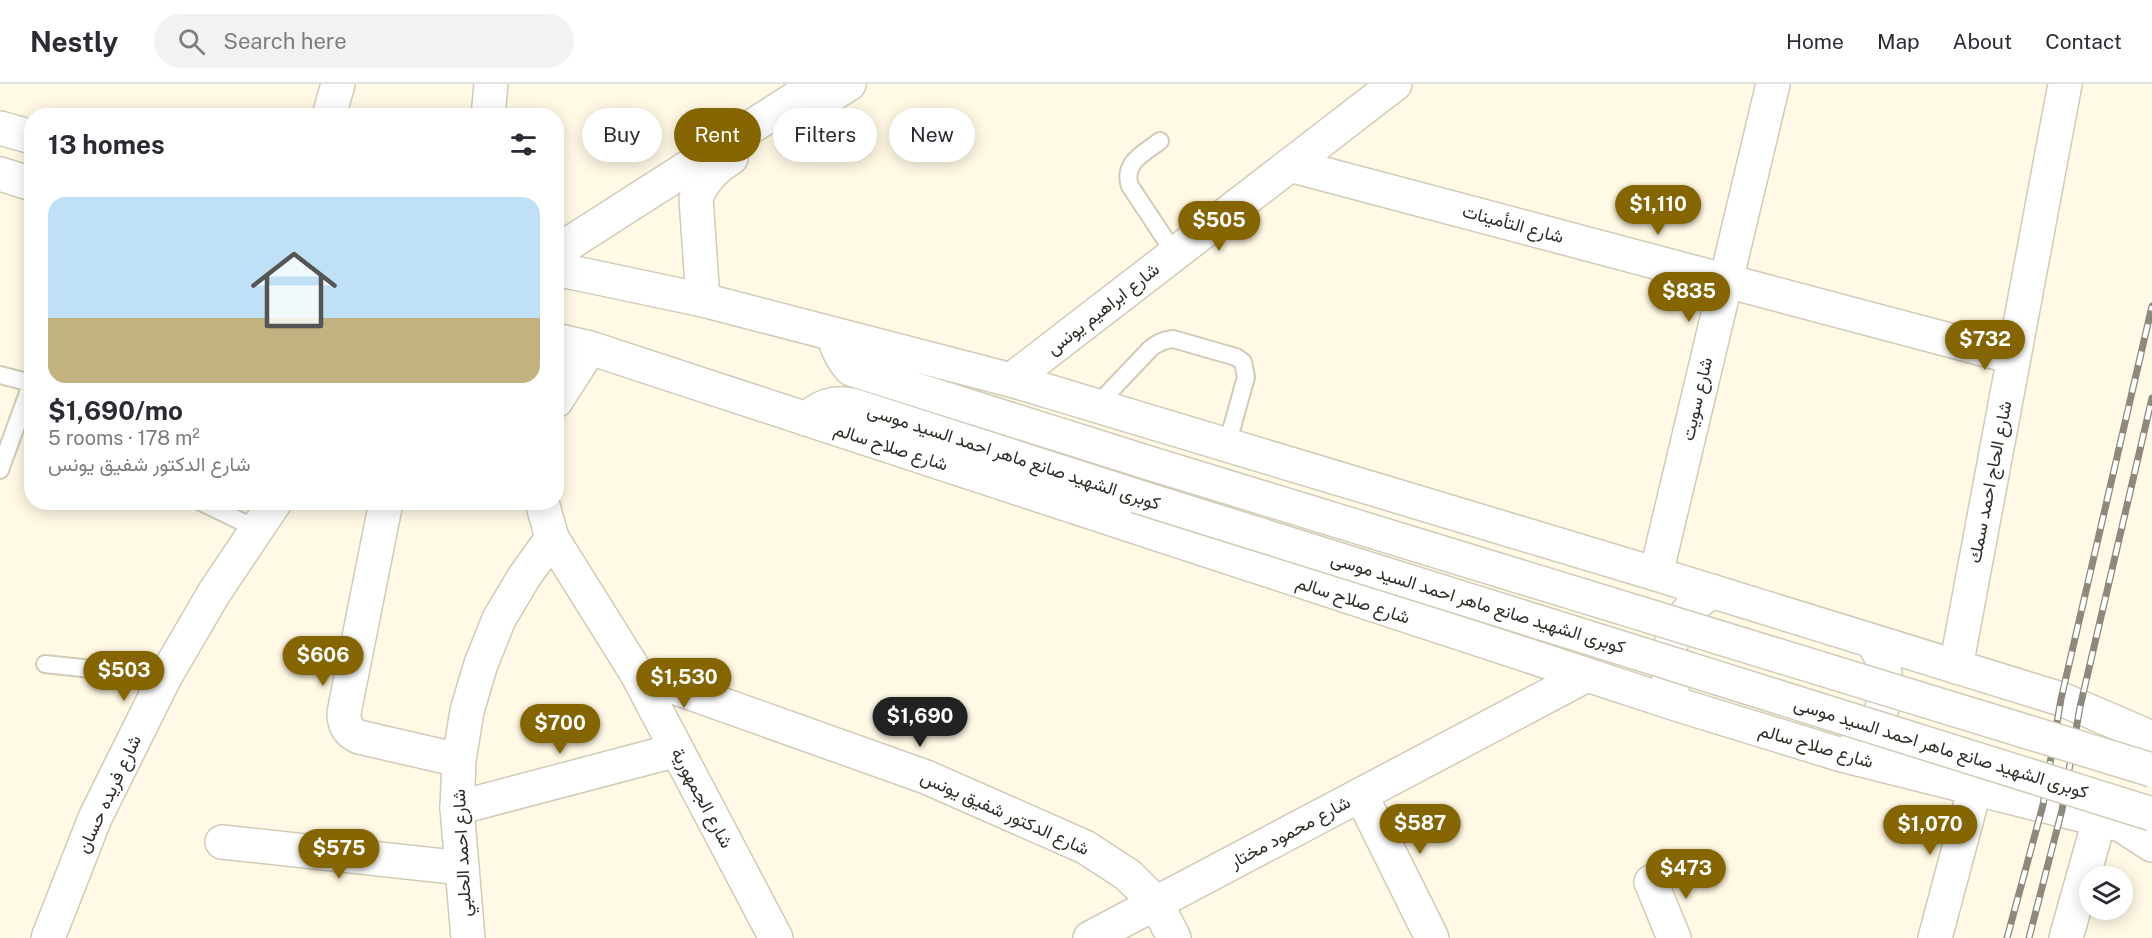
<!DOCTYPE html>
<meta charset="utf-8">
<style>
:root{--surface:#fff;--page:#f2f2f3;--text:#2b2b33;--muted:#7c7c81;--line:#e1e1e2;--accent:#856500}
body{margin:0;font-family:"Public Sans",Vazirmatn,sans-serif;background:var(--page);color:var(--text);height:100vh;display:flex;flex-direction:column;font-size:22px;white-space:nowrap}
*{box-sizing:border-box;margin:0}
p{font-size:20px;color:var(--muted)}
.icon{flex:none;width:33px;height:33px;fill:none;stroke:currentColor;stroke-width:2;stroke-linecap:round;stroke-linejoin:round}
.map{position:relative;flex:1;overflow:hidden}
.panel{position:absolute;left:24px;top:24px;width:540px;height:402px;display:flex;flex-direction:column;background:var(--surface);border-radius:24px;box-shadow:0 3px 15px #0003}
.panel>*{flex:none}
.top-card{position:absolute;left:582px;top:24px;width:570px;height:54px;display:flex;gap:12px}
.fabs{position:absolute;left:2079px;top:782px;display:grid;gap:12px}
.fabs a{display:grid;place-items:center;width:54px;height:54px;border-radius:50%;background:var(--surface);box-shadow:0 3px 15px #0003;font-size:30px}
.price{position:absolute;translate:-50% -51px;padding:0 14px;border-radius:21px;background:var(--accent);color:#fff;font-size:20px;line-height:39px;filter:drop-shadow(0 2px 3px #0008)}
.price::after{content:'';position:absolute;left:50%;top:36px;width:18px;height:14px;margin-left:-9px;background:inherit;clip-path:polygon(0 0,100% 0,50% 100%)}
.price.active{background:#222;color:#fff}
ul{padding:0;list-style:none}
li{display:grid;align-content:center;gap:12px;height:318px;padding:0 24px}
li+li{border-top:2px solid var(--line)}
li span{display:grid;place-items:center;height:186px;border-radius:18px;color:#555}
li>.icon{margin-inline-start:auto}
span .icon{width:108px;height:108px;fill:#fffc;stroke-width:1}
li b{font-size:26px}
h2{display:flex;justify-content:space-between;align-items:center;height:72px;padding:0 24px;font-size:26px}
.pill{padding:0 21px;border-radius:27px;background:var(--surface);box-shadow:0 3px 15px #0003;font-size:21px;line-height:54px}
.pill.active{background:var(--accent);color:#fff}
header{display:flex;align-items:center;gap:36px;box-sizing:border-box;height:84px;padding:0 30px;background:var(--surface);border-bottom:2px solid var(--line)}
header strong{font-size:28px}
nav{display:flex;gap:33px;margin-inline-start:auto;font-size:21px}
.search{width:420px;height:54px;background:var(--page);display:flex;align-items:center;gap:15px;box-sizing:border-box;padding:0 21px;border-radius:33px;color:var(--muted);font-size:22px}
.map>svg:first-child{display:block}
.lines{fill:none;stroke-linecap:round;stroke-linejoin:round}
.lane-casing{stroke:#d1cbb8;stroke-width:20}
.street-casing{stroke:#d1cbb8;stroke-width:36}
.secondary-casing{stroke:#d1cbb8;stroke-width:36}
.primary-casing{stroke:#d1cbb8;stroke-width:36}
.lane{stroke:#fff;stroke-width:16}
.street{stroke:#fff;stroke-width:33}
.secondary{stroke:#fff;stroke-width:33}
.primary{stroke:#fff;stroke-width:33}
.rail-casing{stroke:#8d897c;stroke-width:7}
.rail{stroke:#fff;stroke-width:4.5;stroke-dasharray:14;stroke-linecap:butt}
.primary-bridge-casing{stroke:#d1cbb8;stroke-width:36;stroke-linecap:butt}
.primary-bridge{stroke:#fff;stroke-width:33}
.labels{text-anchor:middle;stroke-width:4.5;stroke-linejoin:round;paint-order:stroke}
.street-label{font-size:18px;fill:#2f2d26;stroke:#fff}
</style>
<header>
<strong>Nestly</strong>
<div class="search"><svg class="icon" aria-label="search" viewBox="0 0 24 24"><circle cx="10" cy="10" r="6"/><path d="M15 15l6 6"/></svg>Search here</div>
<nav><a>Home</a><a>Map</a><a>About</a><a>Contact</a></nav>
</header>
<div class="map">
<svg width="2152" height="854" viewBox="0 0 2152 854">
<rect width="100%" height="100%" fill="#fff9e5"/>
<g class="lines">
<defs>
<g id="lane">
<path d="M1160,57c-16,12 -38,22 -30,45l45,68"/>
<path d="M0,291l31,8"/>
<path d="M1096,322l54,-57c7,-6 13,-9 23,-10l63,18 7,5 3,15 -19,68"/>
<path d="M0,386l32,-88"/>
<path d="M201,418l56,27"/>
<path d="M45,580l120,13"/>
</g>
<g id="street">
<path d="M329,32l9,-32"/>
<path d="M488,32l3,-32"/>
<path d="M1290,81l723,192"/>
<path d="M1011,296l384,-296"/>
<path d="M556,317l34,-53"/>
<path d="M386,418l-42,211c0,12 4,19 15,24l100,23"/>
<path d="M542,418l10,36 85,136 139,264"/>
<path d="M1656,490l117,-490"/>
<path d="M1956,583l109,-583"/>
<path d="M637,590l289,103 159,70 43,28 28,28 18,35"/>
<path d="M1361,711l71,143"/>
<path d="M457,724l220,-58"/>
<path d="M222,758l240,26"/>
<path d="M1651,798l23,56"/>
<path d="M48,854l47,-120 70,-141 49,-84 61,-91"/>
<path d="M468,854l-11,-130 2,-48 8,-49 14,-47 18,-45 25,-42 28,-39"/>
<path d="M1090,854l495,-262"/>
<path d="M1935,854l40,-150"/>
<path d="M2066,854l33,-117"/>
</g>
<g id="secondary">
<path d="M802,29l47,-29"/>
<path d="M556,168l262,-168"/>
<path d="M703,216l-7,-102c7,-18 18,-29 35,-40"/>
</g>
<g id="primary">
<path d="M0,44l32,9"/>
<path d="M0,90l32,10"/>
<path d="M556,185l147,31 308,80 645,194 405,125 91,39"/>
<path d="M833,250c4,14 8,24 18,35l298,94"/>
<path d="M556,256l34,8 1089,357 163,50 279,70 31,20"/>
<path d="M806,335c14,-12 27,-18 46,-14l284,91"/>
<path d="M1672,605c-10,-27 -1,-58 18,-80 6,-7 15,-12 22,-18"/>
<path d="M1854,663c27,-18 37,-54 29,-85 -2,-7 -7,-14 -11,-21"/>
</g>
</defs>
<!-- lane casing -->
<use href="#lane" class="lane-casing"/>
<!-- street casing -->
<use href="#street" class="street-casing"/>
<!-- secondary casing -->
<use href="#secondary" class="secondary-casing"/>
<!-- primary casing -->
<use href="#primary" class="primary-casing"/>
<!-- lane -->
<use href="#lane" class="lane"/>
<!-- street -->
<use href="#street" class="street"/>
<!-- secondary -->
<use href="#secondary" class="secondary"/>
<!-- primary -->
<use href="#primary" class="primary"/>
<defs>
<g id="rail">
<path d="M2007,854l36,-133 18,-106 91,-393"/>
<path d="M2029,854l33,-128 18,-103 72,-309"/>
</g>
</defs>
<!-- rail casing -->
<use href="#rail" class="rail-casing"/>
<!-- rail -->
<use href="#rail" class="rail"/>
<defs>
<g id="primary-bridge">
<path d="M1149,379l1003,307"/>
<path d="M1136,412l1016,318"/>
</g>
</defs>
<!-- primary-bridge casing -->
<use href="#primary-bridge" class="primary-bridge-casing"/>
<!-- primary-bridge -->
<use href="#primary-bridge" class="primary-bridge"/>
</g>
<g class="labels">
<!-- street labels -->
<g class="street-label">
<text transform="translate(1513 140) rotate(15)" y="6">شارع التأمينات</text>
<text transform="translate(1103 225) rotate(-38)" y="6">شارع ابراهيم يونس</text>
<text transform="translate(1697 315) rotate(-77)" y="6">شارع سويت</text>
<text transform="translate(891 363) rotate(18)" y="6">شارع صلاح سالم</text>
<text transform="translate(1014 373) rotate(18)" y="6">كوبرى الشهيد صانع ماهر احمد السيد موسى</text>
<text transform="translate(1990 398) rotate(-79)" y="6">شارع الحاج احمد سمك</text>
<text transform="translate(1353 516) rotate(18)" y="6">شارع صلاح سالم</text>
<text transform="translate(1478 519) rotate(17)" y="6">كوبرى الشهيد صانع ماهر احمد السيد موسى</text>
<text transform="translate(1816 662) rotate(16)" y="6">شارع صلاح سالم</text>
<text transform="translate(1941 664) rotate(17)" y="6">كوبرى الشهيد صانع ماهر احمد السيد موسى</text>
<text transform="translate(109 710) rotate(-65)" y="6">شارع فريده حسان</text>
<text transform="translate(702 714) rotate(62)" y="6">شارع الجمهورية</text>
<text transform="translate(1005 729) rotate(24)" y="6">شارع الدكتور شفيق يونس</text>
<text transform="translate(1290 748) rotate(-28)" y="6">شارع محمود مختار</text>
<text transform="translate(462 769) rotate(-93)" y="6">شارع احمد الحلبي</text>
</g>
</g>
</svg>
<div class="fabs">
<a><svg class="icon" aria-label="layers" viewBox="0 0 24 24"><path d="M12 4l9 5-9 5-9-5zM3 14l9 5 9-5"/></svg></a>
</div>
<b class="price" style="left:1658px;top:152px">$1,110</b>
<b class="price" style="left:1219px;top:168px">$505</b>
<b class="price" style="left:1689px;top:239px">$835</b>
<b class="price" style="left:1985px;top:287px">$732</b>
<b class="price" style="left:323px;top:603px">$606</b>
<b class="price" style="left:124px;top:618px">$503</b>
<b class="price" style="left:684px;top:625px">$1,530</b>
<b class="price active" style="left:920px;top:664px">$1,690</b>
<b class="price" style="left:560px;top:671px">$700</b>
<b class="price" style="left:1420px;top:771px">$587</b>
<b class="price" style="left:1930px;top:772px">$1,070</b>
<b class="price" style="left:339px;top:796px">$575</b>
<b class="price" style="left:1686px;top:816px">$473</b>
<div class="top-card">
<a class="pill">Buy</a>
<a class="pill active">Rent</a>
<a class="pill">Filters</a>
<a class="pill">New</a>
</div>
<section class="panel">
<h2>13 homes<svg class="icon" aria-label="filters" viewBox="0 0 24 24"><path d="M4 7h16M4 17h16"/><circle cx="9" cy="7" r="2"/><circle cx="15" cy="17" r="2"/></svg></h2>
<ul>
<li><span style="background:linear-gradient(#bfe0f5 65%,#c2b280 0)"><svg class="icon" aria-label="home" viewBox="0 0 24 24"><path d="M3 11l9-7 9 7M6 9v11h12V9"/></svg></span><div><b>$1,690/mo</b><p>5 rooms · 178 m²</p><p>شارع الدكتور شفيق يونس</p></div></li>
</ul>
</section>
</div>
